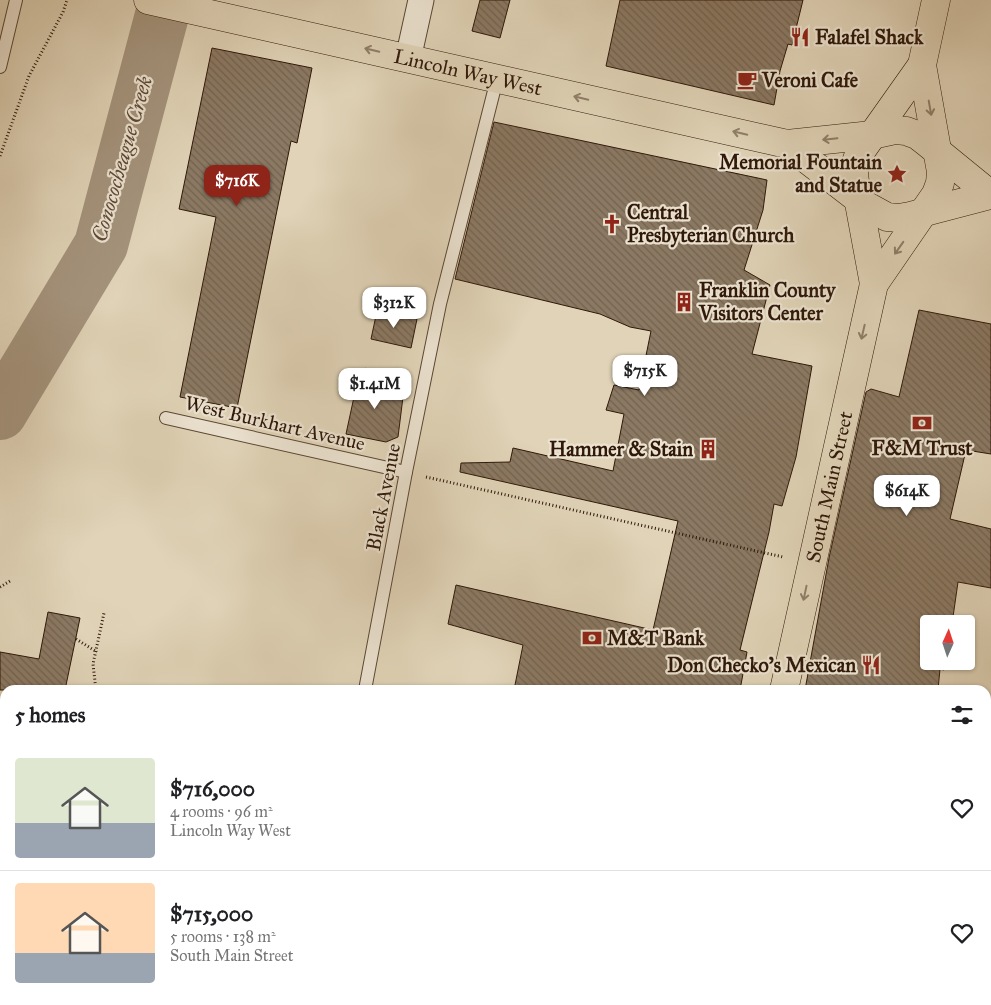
<!DOCTYPE html>
<meta charset="utf-8">
<style>
:root{--surface:#fff;--page:#f2f2f2;--text:#202124;--muted:#757577;--line:#e0e0e0;--accent:#8f2418}
body{margin:0;font-family:"IM FELL Great Primer",serif;background:var(--page);color:var(--text);height:100vh;display:flex;flex-direction:column;font-size:19px;white-space:nowrap}
*{box-sizing:border-box;margin:0}
p{font-size:16px;color:var(--muted)}
.icon{flex:none;width:28px;height:28px;fill:none;stroke:currentColor;stroke-width:2;stroke-linecap:round;stroke-linejoin:round}
.map{position:relative;flex:1;overflow:hidden}
.details{position:absolute;left:0px;top:685px;width:991px;height:320px;display:flex;flex-direction:column;background:var(--surface);border-radius:15px 15px 0 0;box-shadow:0 1px 4px #0004}
.details>*{flex:none}
.needle{width:32px;rotate:3deg}
.fabs{position:absolute;left:920px;top:615px;display:grid;gap:10px}
.fabs a{display:grid;place-items:center;width:55px;height:55px;border-radius:5px;background:var(--surface);box-shadow:0 1px 4px #0004;font-size:25px}
.price{position:absolute;translate:-50% -42px;padding:0 11px;border-radius:10px;background:#fff;color:#222;font-size:16px;line-height:32px;filter:drop-shadow(0 1px 2px #0008)}
.price::after{content:'';position:absolute;left:50%;top:30px;width:15px;height:11px;margin-left:-8px;background:inherit;clip-path:polygon(0 0,100% 0,50% 100%)}
.price.active{background:var(--accent);color:#fff}
ul{padding:0;list-style:none}
li{display:flex;align-items:center;gap:15px;height:125px;padding:0 15px}
li+li{border-top:1px solid var(--line)}
li span{display:grid;place-items:center;flex:none;width:140px;height:100px;border-radius:5px;color:#555}
li>.icon{margin-inline-start:auto}
span .icon{width:60px;height:60px;fill:#fffc;stroke-width:1}
li b{font-size:21px}
h2{display:flex;justify-content:space-between;align-items:center;height:60px;padding:0 15px;font-size:21px}
.map>svg:first-child{display:block}
.lines{fill:none;stroke-linecap:round;stroke-linejoin:round}
.river{stroke:#a4937c;stroke-width:54}
.building{fill:url(#building-back-hatch);stroke:#2f1809}
.service-casing{stroke:#5b4734;stroke-width:14}
.minor-casing{stroke:#5b4734;stroke-width:27}
.primary-casing{stroke:#2f1809;stroke-width:29}
.trunk-casing{stroke:#2f1809;stroke-width:29}
.path{stroke:#2f1809;stroke-width:3;stroke-dasharray:1 2.5;stroke-linecap:butt}
.service{stroke:#ebe2d0;stroke-width:12}
.minor{stroke:#ebe2d0;stroke-width:25}
.primary{stroke:#e0d3b7;stroke-width:28}
.trunk{stroke:#e0d3b7;stroke-width:28}
.oneway{stroke:#907f69}
.labels{text-anchor:middle;stroke-width:4.5;stroke-linejoin:round;paint-order:stroke}
.poi-label{font-size:20px;font-weight:bold;fill:#2f1809;stroke:#ebe2d0;text-anchor:start}
.street-label{font-size:20px;fill:#2f1809;stroke:#ebe2d0}
.water-label{font-size:21px;font-style:italic;fill:#5e4937;stroke:#ebe2d0}
</style>
<div class="map">
<svg width="991" height="1005" viewBox="0 0 991 1005">
<defs>
<pattern id="building-back-hatch" width="6" height="6" patternUnits="userSpaceOnUse" patternTransform="scale(1.25)"><rect width="6" height="6" fill="#8b7963"/><path d="M-1 5l2 2M0 0l6 6M5-1l2 2" fill="none" stroke="#726250"/></pattern>
</defs>
<rect width="100%" height="100%" fill="#e0d3b7"/>
<filter id="stains"><feTurbulence type="fractalNoise" baseFrequency=".004" numOctaves="4"/><feColorMatrix values="0 0 0 0 .2 0 0 0 0 .09 0 0 0 0 .02 0 0 0 .5 -.17"/></filter>
<radialGradient id="worn" r=".72"><stop offset=".6" stop-color="#630" stop-opacity="0"/><stop offset="1" stop-color="#630" stop-opacity=".3"/></radialGradient>
<g class="lines">
<!-- river -->
<path class="river" d="M0,413l101,-168 65,-245"/>
</g>
<!-- building -->
<g class="building">
<path d="M480,0h30l-10,38 -28,-7z"/>
<path d="M620,0h183l-11,45 -4,-1 -8,27 -6,34 -168,-39z"/>
<path d="M212,48l100,20 -15,75 -6,-2 -54,267 -57,-11 36,-180 -37,-8z"/>
<path d="M494,122l273,58 -4,30 -19,60 26,15 -18,69 60,12 -16,91 -14,49 -8,-2 -5,28 -29,118 7,2 -7,38h-226l9,-45 -75,-21 8,-39 197,45 25,-109 -218,-49 1,-9 49,-1 3,-14 100,23 11,-57 -18,-4 8,-25 25,5 12,-59 -21,-4 -30,-13 -145,-35z"/>
<path d="M919,310l72,14v130l-25,-4 -16,69 41,10v59l-33,-6 -6,42h-23v37h17l-2,9 -4,-1 -2,21h-133l24,-132 37,-166 5,-3 28,8z"/>
<path d="M377,311l40,8 -6,29 -40,-9z"/>
<path d="M365,368l38,29 -5,40 -12,5 -40,-8 11,-51 4,1z"/>
<path d="M48,612l32,6 -15,72h-65v-38l39,7z"/>
</g>
<g class="lines">
<defs>
<g id="service">
<path d="M0,67l16,-67"/>
<path d="M166,418l240,54"/>
<path d="M365,690l41,-218 34,-168 57,-225"/>
<path d="M986,787l4,1"/>
<path d="M300,1005l1,-5"/>
</g>
<path id="minor" d="M408,59l13,-59"/>
<g id="primary">
<path d="M874,284l-20,-108 1,-11 4,-11 63,-89"/>
<path id="s1" d="M784,690l90,-406 62,-90 4,-11 1,-11 -19,-107 14,-65"/>
<path d="M714,1005l1,-5"/>
</g>
<g id="trunk">
<path id="s2" d="M148,0l639,144 85,-9 23,-5 11,1 11,4 9,7 65,53"/>
<path d="M787,144l80,62 20,11 12,1 11,-2 80,-21"/>
<path d="M0,795h5"/>
<path d="M959,1000l23,5"/>
</g>
</defs>
<!-- service casing -->
<use href="#service" class="service-casing"/>
<!-- minor casing -->
<use href="#minor" class="minor-casing"/>
<!-- primary casing -->
<use href="#primary" class="primary-casing"/>
<!-- trunk casing -->
<use href="#trunk" class="trunk-casing"/>
<!-- path -->
<g class="path">
<path d="M0,156l29,-80 34,-64 4,-12"/>
<path d="M426,477l357,80"/>
<path d="M0,587l10,-6"/>
<path d="M76,639l21,13"/>
<path d="M96,690l-3,-26 11,-51"/>
<path d="M87,1005l1,-5"/>
</g>
<!-- service -->
<use href="#service" class="service"/>
<!-- minor -->
<use href="#minor" class="minor"/>
<!-- primary -->
<use href="#primary" class="primary"/>
<!-- trunk -->
<use href="#trunk" class="trunk"/>
</g>
<!-- one-way arrows -->
<defs><path id="oneway-shaft" d="M-6 0H5M1.5-3L5.5 0L1.5 3" fill="none" stroke-width="1.6" stroke-linecap="round" stroke-linejoin="round" transform="scale(1.25)"/></defs>
<g class="oneway">
<use href="#oneway-shaft" transform="translate(372 50) rotate(-167)"/>
<use href="#oneway-shaft" transform="translate(581 98) rotate(-167)"/>
<use href="#oneway-shaft" transform="translate(930 108) rotate(80)"/>
<use href="#oneway-shaft" transform="translate(740 133) rotate(-167)"/>
<use href="#oneway-shaft" transform="translate(830 139) rotate(174)"/>
<use href="#oneway-shaft" transform="translate(899 248) rotate(125)"/>
<use href="#oneway-shaft" transform="translate(863 332) rotate(103)"/>
<use href="#oneway-shaft" transform="translate(805 593) rotate(102)"/>
</g>
<!-- icons -->
<defs>
<symbol id="restaurant-bare" viewBox="-9 -9 18 18"><path d="M-5-6h1v4h1v-4h1v4h1v-4h1v5L-1.5 .5V6h-2V.5L-5-1ZM5-6V6H3V1.5H1.5Q1.5-4 5-6Z" fill="#8f2418" stroke="#ebe2d0" stroke-width="2.5" paint-order="stroke"/></symbol>
<symbol id="cafe-bare" viewBox="-9 -9 18 18"><path d="M-5.5-4.5H6V0H3Q3 3.5 0 3.5H-2.5Q-5.5 3.5-5.5 0ZM3-3.2v2h1.7v-2ZM-6 4.5H4V6H-6Z" fill="#8f2418" stroke="#ebe2d0" stroke-width="2.5" paint-order="stroke"/></symbol>
<symbol id="sight-bare" viewBox="-9 -9 18 18"><path d="M0-6L1.8-2.2L6-1.7L2.9 1.2L3.7 5.4L0 3.3L-3.7 5.4L-2.9 1.2L-6-1.7L-1.8-2.2Z" fill="#8f2418" stroke="#ebe2d0" stroke-width="2.5" paint-order="stroke"/></symbol>
<symbol id="church-bare" viewBox="-9 -9 18 18"><path d="M-1.2-6h2.4v3.5h3.3v2.4h-3.3V6h-2.4V-.1h-3.3v-2.4h3.3Z" fill="#8f2418" stroke="#ebe2d0" stroke-width="2.5" paint-order="stroke"/></symbol>
<symbol id="building-bare" viewBox="-9 -9 18 18"><path d="M-4-6H4V6H1V3H-1V6H-4ZM-2.5-4.3h1.7v1.8h-1.7ZM.8-4.3h1.7v1.8H.8ZM-2.5-1h1.7V.8h-1.7ZM.8-1h1.7V.8H.8Z" fill="#8f2418" stroke="#ebe2d0" stroke-width="2.5" paint-order="stroke"/></symbol>
<symbol id="bank-bare" viewBox="-9 -9 18 18"><path d="M-6-4H6V4H-6ZM0-2.3a2.3 2.3 0 1 0 0 4.6a2.3 2.3 0 1 0 0-4.6Z" fill="#8f2418" stroke="#ebe2d0" stroke-width="2.5" paint-order="stroke"/></symbol>
</defs>
<g fill-rule="evenodd">
<use href="#restaurant-bare" x="786" y="23" width="28" height="28"/>
<use href="#cafe-bare" x="733" y="66" width="28" height="28"/>
<use href="#sight-bare" x="883" y="160" width="28" height="28"/>
<use href="#church-bare" x="598" y="210" width="28" height="28"/>
<use href="#building-bare" x="670" y="288" width="28" height="28"/>
<use href="#bank-bare" x="908" y="409" width="28" height="28"/>
<use href="#building-bare" x="694" y="435" width="28" height="28"/>
<use href="#bank-bare" x="578" y="624" width="28" height="28"/>
<use href="#restaurant-bare" x="857" y="651" width="28" height="28"/>
</g>
<g class="labels">
<!-- poi labels -->
<g class="poi-label">
<text x="815" y="44">Falafel Shack</text>
<text x="762" y="87">Veroni Cafe</text>
<text x="882" y="169" text-anchor="end">Memorial Fountain<tspan x="882" dy="23">and Statue</tspan></text>
<text x="627" y="219">Central<tspan x="627" dy="23">Presbyterian Church</tspan></text>
<text x="699" y="297">Franklin County<tspan x="699" dy="23">Visitors Center</tspan></text>
<text x="922" y="455" text-anchor="middle">F&amp;M Trust</text>
<text x="693" y="456" text-anchor="end">Hammer &amp; Stain</text>
<text x="607" y="645">M&amp;T Bank</text>
<text x="856" y="672" text-anchor="end">Don Checko's Mexican</text>
</g>
<!-- street labels -->
<g class="street-label">
<text dy="7" stroke="none"><textPath href="#s2" startOffset="328">Lincoln Way West</textPath></text>
<text transform="translate(275 423) rotate(13)" y="7">West Burkhart Avenue</text>
<text dy="7" stroke="none"><textPath href="#s1" startOffset="208">South Main Street</textPath></text>
<text transform="translate(383 497) rotate(-79)" y="7">Black Avenue</text>
</g>
<!-- water labels -->
<g class="water-label">
<text transform="translate(122 159) rotate(-74)" y="7">Conococheague Creek</text>
</g>
</g>
<rect width="100%" height="100%" filter="url(#stains)"/>
<rect width="100%" height="100%" fill="url(#worn)"/>
</svg>
<div class="fabs">
<a><svg class="needle" viewBox="-14 -14 28 28"><path d="M0-13l5 13h-10z" fill="#e53935"/><path d="M0 13l5-13h-10z" fill="#757577"/></svg></a>
</div>
<b class="price active" style="left:237px;top:207px">$716K</b>
<b class="price" style="left:394px;top:329px">$312K</b>
<b class="price" style="left:645px;top:397px">$715K</b>
<b class="price" style="left:375px;top:410px">$1.41M</b>
<b class="price" style="left:907px;top:517px">$614K</b>
<section class="details">
<h2>5 homes<svg class="icon" aria-label="filters" viewBox="0 0 24 24"><path d="M4 7h16M4 17h16"/><circle cx="9" cy="7" r="2"/><circle cx="15" cy="17" r="2"/></svg></h2>
<ul>
<li><span style="background:linear-gradient(#dfe7d0 65%,#9aa5b1 0)"><svg class="icon" aria-label="home" viewBox="0 0 24 24"><path d="M3 11l9-7 9 7M6 9v11h12V9"/></svg></span><div><b>$716,000</b><p>4 rooms · 96 m²</p><p>Lincoln Way West</p></div><svg class="icon" aria-label="heart" viewBox="0 0 24 24"><path d="M12 20l-8-8c-3-5 5-10 8-4 3-6 11-1 8 4z"/></svg></li>
<li><span style="background:linear-gradient(#ffd9b3 70%,#9aa5b1 0)"><svg class="icon" aria-label="home" viewBox="0 0 24 24"><path d="M3 11l9-7 9 7M6 9v11h12V9"/></svg></span><div><b>$715,000</b><p>5 rooms · 138 m²</p><p>South Main Street</p></div><svg class="icon" aria-label="heart" viewBox="0 0 24 24"><path d="M12 20l-8-8c-3-5 5-10 8-4 3-6 11-1 8 4z"/></svg></li>
</ul>
</section>
</div>
